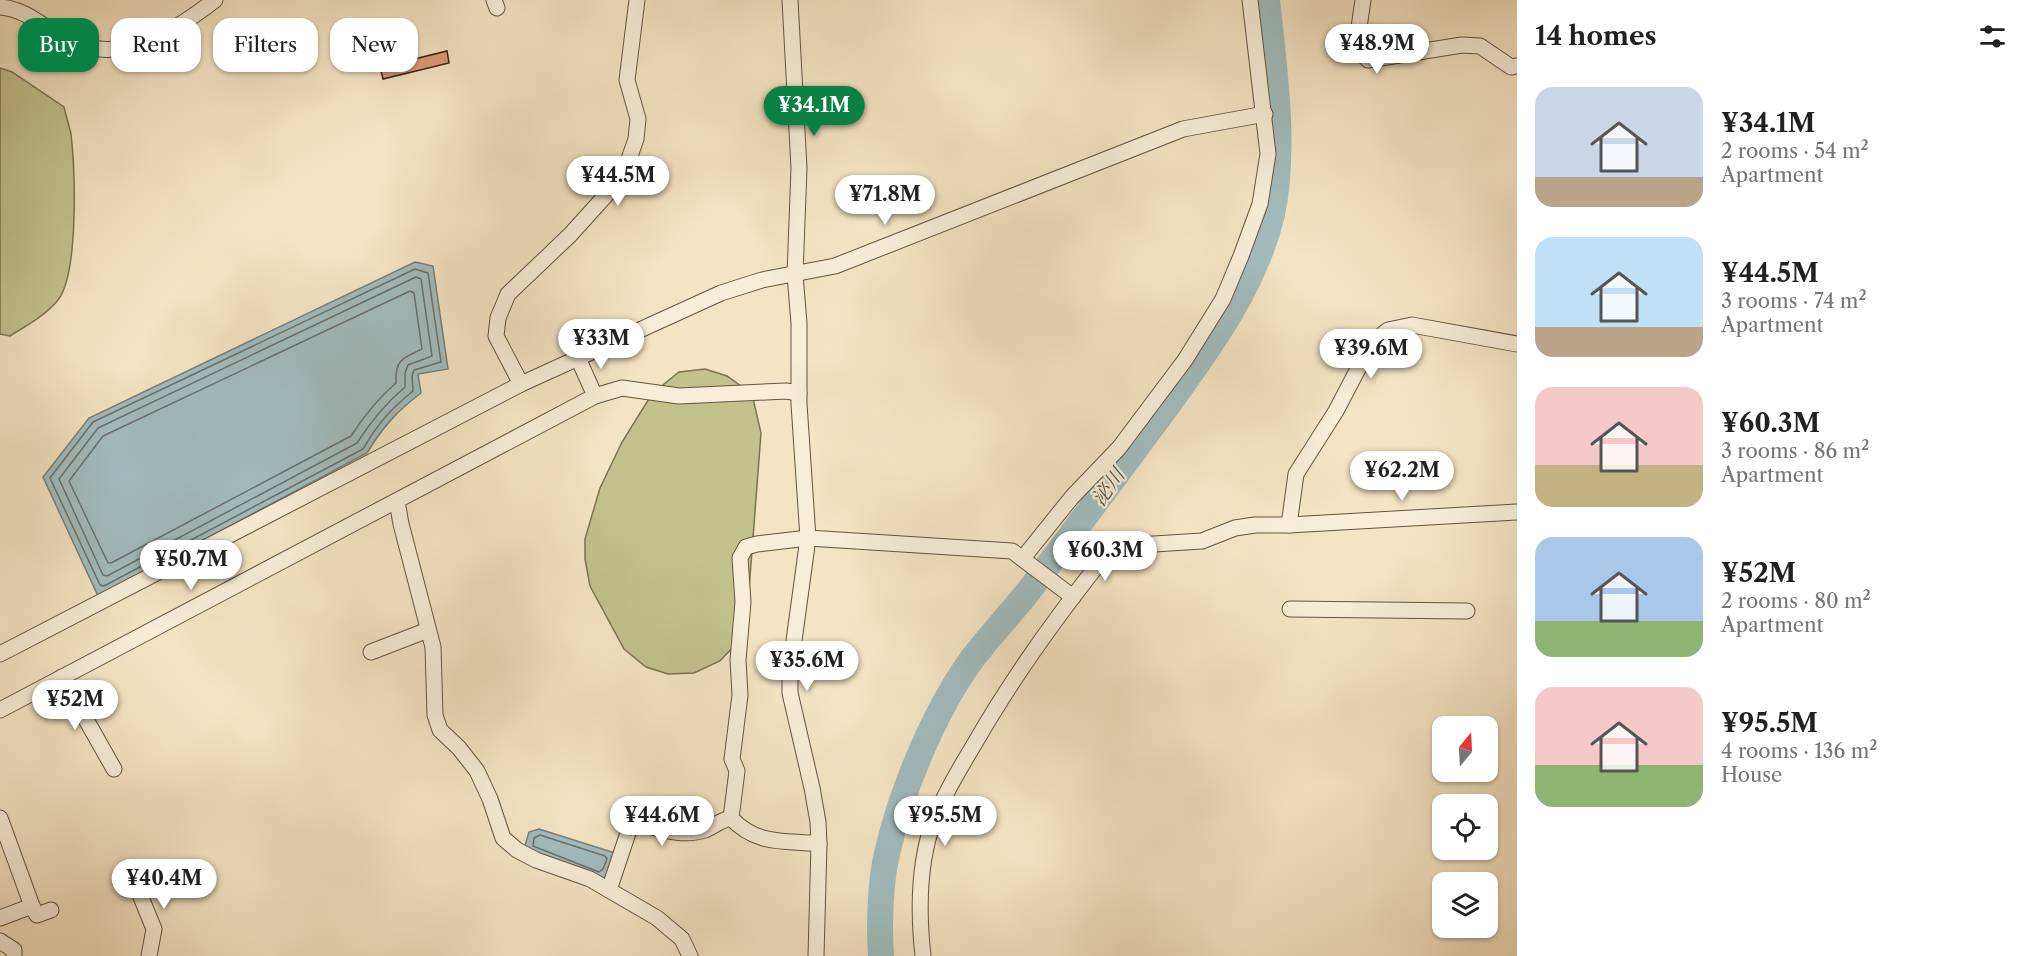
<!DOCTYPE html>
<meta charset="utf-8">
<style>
:root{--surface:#fff;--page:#f2f2f2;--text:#202124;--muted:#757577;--accent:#0b8043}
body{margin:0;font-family:"Libre Caslon Text","Noto Serif JP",serif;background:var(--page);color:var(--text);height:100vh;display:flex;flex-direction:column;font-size:22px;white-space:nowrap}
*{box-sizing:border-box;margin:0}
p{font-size:20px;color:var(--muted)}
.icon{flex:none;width:33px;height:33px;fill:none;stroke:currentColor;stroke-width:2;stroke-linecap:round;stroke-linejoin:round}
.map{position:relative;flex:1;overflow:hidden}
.sheet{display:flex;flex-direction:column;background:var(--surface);width:510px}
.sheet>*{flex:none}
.top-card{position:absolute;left:18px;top:18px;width:570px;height:54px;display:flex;gap:12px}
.needle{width:39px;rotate:18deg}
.fabs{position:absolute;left:1432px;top:716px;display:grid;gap:12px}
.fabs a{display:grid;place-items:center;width:66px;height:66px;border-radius:12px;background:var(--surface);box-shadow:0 2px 4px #0004;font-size:30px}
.price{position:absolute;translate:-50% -51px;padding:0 14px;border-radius:21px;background:#fff;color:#222;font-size:20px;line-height:39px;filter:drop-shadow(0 2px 3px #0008)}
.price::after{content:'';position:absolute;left:50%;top:36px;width:18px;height:14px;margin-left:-9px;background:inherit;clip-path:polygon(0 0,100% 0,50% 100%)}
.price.active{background:var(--accent);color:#fff}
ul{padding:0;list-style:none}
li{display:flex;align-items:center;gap:18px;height:150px;padding:0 18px}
li span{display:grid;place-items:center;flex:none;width:168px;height:120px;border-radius:18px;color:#555}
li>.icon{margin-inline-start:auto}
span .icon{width:72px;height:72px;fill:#fffc;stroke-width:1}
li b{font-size:26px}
h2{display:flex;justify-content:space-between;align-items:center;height:72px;padding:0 18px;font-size:26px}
.chip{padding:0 21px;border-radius:18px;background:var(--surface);box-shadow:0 2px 4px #0004;font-size:21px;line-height:54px}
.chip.active{background:var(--accent);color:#fff}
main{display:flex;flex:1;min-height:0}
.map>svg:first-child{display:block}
.green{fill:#c3c28f;stroke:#7c7253;stroke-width:1.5}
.water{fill:#a1bcbe;stroke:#757f7b;stroke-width:1.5}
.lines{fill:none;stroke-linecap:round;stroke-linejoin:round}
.shore{stroke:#6a706a;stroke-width:1.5}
.river{stroke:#a1bcbe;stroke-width:26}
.building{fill:#dd9a7a;stroke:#342317;stroke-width:1.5}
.minor-casing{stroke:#645342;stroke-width:17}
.minor{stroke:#f8edd8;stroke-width:15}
.labels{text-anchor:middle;stroke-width:4.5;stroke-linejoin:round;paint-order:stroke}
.water-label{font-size:20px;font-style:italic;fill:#555149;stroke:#f8edd8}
</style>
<main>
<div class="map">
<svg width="1517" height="956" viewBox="0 0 1517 956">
<rect width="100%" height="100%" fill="#f4e4c3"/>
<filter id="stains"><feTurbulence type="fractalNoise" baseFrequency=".00333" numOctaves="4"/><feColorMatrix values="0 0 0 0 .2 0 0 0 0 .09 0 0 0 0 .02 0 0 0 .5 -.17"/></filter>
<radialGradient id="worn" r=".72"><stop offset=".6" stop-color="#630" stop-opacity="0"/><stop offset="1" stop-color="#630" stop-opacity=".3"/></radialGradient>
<!-- green -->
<g class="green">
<path d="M0,68l12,4 52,35c2,9 5,18 7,27 4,35 8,139 -13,166 -12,15 -32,26 -48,36l-10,-2z"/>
<path d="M705,369l22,7 25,18 9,39 -13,170 -12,41 -16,17 -26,12 -26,1 -22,-7 -22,-18 -34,-63 -5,-27v-20l15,-51 22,-46 30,-48 27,-22z"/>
</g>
<!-- water -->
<g class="water">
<path d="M415,262l18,4 15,103 -30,5 3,19c-24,18 -39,35 -54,60l-269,143 -55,-119 46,-59z"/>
<path d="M539,829l76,24 -6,19 -7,9 -78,-32 5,-17z"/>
</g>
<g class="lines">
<!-- shore -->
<g class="shore">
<path d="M415,269l13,4 13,89 -27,8 -2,6 1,15c-23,19 -34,31 -50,58l-259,137 -4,-1 -50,-107 43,-56z"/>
<path d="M416,277l5,2 11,77 -24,9 -3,8v14c-20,17 -34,34 -48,56l-250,133 -4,-1 -44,-96 39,-51z"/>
<path d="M410,291l4,2 8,56c-19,9 -27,10 -26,34 -19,16 -32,33 -45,53l-240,127h-3l-39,-82 34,-45z"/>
<path d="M540,835l65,21 2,3 -4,10 -4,3 -66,-26 1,-8z"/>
</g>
<!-- river -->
<path class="river" d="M881,956c-2,-29 -1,-74 6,-102 13,-60 47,-142 83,-192 19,-26 42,-49 61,-74 48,-63 95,-126 142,-190 40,-56 83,-115 99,-184 14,-65 2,-148 -5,-214"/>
</g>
<!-- building -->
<path class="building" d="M390,48l4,16 53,-13 2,12 -66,16 -7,-28z"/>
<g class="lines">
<defs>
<g id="minor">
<path d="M494,0l3,8"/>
<path d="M790,0l9,168 -4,107 4,48v81l9,134 -18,132v23l22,95 6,34 1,22 -3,112"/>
<path d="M1363,0l-7,48 12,12 94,-15 18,1 31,21 6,-1"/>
<path d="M0,7c25,2 41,18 61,30 55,32 110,-3 154,-37"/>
<path d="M578,358l17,38"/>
<path d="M521,384l-25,-48 2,-18 10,-24 62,-59 47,-52 12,-24 7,-20 2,-20 -11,-39 10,-80"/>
<path d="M397,501l4,23 32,123 2,68 5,15 19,18 18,23 13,28 13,39 14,12 19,10 54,19 67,39 25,21 8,17"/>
<path d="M1289,525l7,-51 40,-63 35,-67 17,-14 24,-5 105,19"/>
<path d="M1023,558l49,-61 47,-49 66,-88 38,-61 18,-43 19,-52 8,-50 -18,-154"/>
<path d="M1290,609l177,2"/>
<path d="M371,652l57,-22"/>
<path d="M0,654l521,-270 200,-91 41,-13 73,-14 348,-137 82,-15"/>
<path d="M62,677l52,92"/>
<path d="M0,710l595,-314 27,-8 57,8 107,-5 13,2"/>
<path d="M0,818l32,88 -32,12"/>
<path d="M731,818l6,-47 -5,-12 8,-64 -2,-35 5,-58 -3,-44 6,-11 11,-3 51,-6 204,13 61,46"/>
<path d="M731,818c26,28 54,22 88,26"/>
<path d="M129,868l25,61 -5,27"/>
<path d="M609,890l20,-60 11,-6c21,5 43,13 65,6 9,-4 16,-10 26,-12"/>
<path d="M32,906l5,9 14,-5"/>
<path d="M0,941l14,9v6"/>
<path d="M923,956c-5,-45 -5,-93 11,-136 11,-27 26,-52 41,-77 39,-68 84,-130 133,-191l14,-6 80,-5 33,-13 20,-3h34l228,-13"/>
</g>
</defs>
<!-- minor casing -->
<use href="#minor" class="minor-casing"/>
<!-- minor -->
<use href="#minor" class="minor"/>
</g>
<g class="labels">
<!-- water labels -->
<g class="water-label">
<text transform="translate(1108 487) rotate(-54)" y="7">泌川</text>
</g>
</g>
<rect width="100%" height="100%" filter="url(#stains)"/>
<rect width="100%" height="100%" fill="url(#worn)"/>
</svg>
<div class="fabs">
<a><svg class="needle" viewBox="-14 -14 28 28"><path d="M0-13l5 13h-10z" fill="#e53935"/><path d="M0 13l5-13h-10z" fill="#757577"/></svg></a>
<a><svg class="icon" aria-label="locate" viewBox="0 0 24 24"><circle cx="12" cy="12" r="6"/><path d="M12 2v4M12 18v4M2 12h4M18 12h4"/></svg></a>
<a><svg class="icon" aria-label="layers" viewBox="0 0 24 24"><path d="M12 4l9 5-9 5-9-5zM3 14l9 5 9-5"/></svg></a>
</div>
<b class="price" style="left:1377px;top:75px">¥48.9M</b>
<b class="price active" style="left:814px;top:137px">¥34.1M</b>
<b class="price" style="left:618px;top:207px">¥44.5M</b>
<b class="price" style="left:885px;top:226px">¥71.8M</b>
<b class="price" style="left:601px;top:370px">¥33M</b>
<b class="price" style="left:1371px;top:380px">¥39.6M</b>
<b class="price" style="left:1402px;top:502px">¥62.2M</b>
<b class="price" style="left:1105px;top:582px">¥60.3M</b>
<b class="price" style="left:191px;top:591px">¥50.7M</b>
<b class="price" style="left:807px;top:692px">¥35.6M</b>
<b class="price" style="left:75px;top:731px">¥52M</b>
<b class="price" style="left:662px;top:847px">¥44.6M</b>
<b class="price" style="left:945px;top:847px">¥95.5M</b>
<b class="price" style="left:164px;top:910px">¥40.4M</b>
<div class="top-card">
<a class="chip active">Buy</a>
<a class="chip">Rent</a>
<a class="chip">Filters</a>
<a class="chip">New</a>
</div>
</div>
<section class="sheet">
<h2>14 homes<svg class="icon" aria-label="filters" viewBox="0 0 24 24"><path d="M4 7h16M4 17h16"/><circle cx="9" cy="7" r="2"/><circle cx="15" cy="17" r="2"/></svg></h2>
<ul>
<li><span style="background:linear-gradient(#c9d6e8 75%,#b9a48a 0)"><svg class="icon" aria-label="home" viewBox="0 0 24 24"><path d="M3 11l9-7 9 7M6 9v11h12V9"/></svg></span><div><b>¥34.1M</b><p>2 rooms · 54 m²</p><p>Apartment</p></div></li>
<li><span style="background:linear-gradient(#bfe0f5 75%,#b9a48a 0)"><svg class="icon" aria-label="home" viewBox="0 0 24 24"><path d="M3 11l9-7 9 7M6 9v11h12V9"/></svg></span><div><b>¥44.5M</b><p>3 rooms · 74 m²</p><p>Apartment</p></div></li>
<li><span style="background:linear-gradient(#f6c9c9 65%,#c2b280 0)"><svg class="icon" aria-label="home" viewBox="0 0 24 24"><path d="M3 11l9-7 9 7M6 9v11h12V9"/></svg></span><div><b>¥60.3M</b><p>3 rooms · 86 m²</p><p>Apartment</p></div></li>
<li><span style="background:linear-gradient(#a9c7e8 70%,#8fb573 0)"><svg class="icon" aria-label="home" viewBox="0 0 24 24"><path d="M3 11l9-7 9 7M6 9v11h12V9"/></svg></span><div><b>¥52M</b><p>2 rooms · 80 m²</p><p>Apartment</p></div></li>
<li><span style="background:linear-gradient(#f6c9c9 65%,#8fb573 0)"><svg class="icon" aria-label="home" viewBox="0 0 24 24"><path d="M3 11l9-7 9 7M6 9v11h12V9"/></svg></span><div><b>¥95.5M</b><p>4 rooms · 136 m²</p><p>House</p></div></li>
</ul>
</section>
</main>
